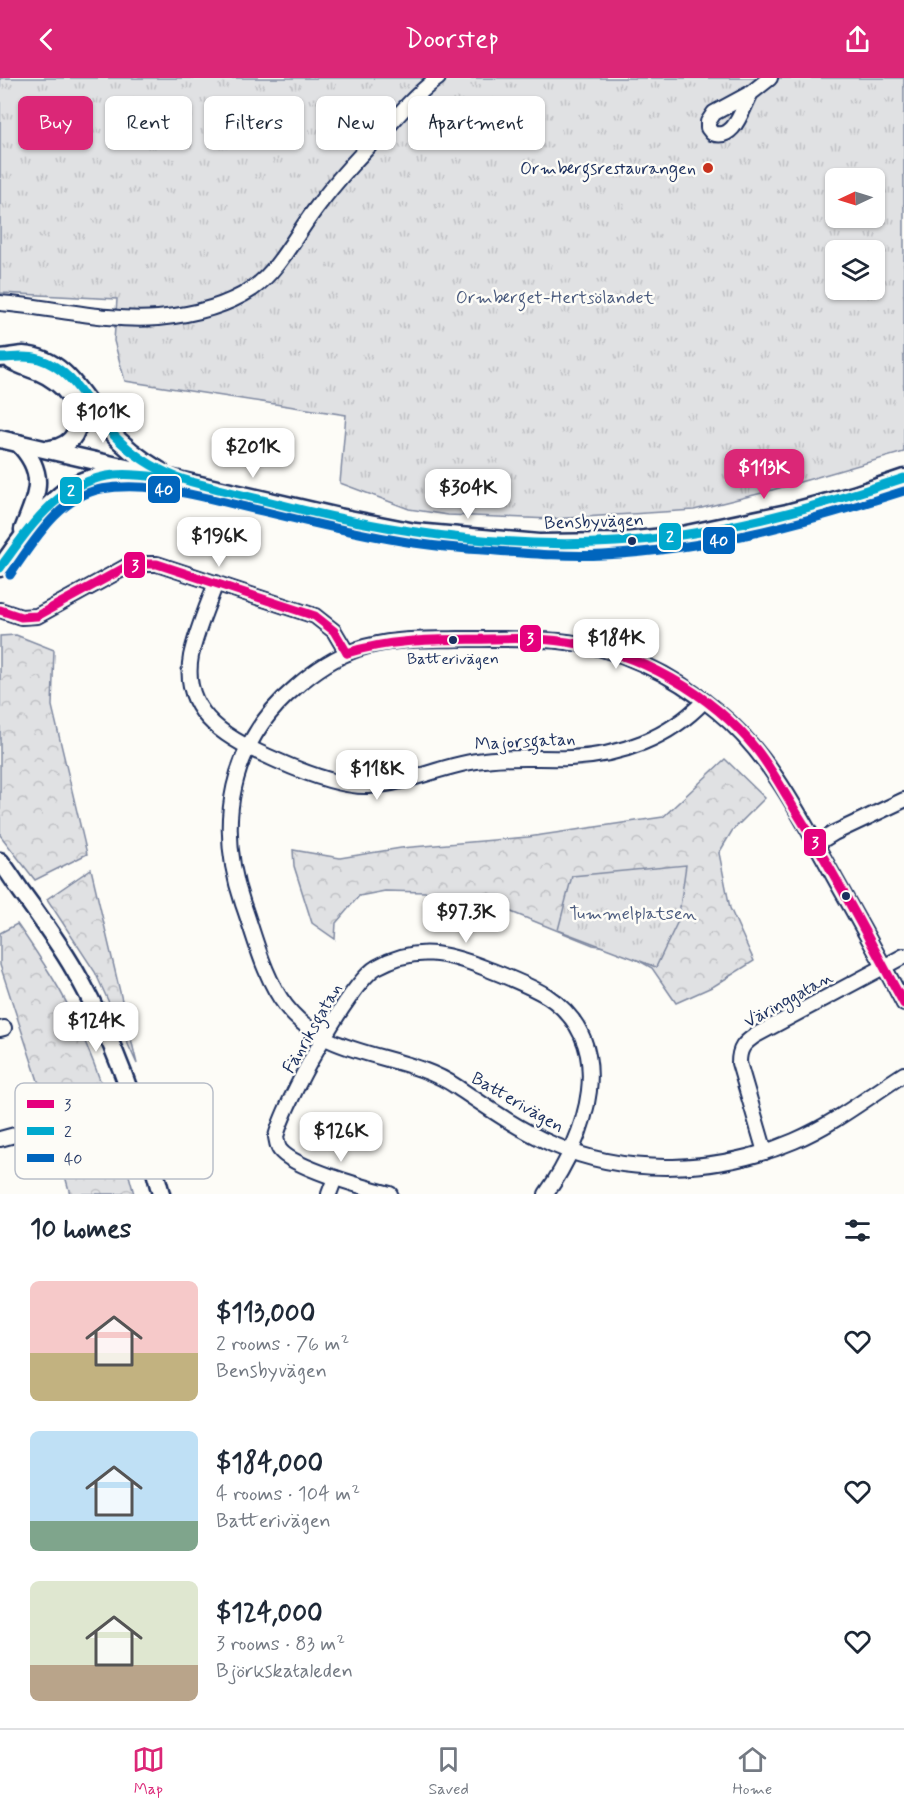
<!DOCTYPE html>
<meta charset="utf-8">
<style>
:root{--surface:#fff;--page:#f2f2f3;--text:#1f2937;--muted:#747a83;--line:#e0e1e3;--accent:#db2777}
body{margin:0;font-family:Mynerve,sans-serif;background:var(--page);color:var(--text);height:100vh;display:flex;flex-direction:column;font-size:22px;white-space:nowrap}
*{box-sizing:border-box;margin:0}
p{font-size:20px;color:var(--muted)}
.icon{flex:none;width:33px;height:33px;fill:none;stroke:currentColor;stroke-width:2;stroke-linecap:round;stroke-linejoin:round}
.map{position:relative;height:1116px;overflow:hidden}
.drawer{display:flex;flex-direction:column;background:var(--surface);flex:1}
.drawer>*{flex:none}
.banner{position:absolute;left:18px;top:18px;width:600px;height:54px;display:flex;gap:12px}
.needle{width:39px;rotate:266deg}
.buttons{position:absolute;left:825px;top:90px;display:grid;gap:12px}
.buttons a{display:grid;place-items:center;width:60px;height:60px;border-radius:9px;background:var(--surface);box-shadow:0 2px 4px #0004;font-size:30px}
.price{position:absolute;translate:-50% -51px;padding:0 14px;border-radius:12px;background:#fff;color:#222;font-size:20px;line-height:39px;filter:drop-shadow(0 2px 3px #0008)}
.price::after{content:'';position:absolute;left:50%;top:36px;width:18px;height:14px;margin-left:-9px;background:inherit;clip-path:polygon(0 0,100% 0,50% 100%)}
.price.selected{background:var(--accent);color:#fff}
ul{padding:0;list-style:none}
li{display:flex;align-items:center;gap:18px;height:150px;padding:0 30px}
li span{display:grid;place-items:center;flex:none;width:168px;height:120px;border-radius:9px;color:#555}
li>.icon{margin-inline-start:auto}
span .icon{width:72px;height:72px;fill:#fffc;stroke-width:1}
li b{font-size:26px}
h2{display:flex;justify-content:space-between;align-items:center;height:72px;padding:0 30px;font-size:26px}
.chip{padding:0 21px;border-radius:9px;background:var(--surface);box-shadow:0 2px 4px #0004;font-size:21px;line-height:54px}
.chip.selected{background:var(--accent);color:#fff}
header{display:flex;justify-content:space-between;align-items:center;height:78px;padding:0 30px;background:var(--accent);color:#fff;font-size:27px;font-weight:600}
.dock{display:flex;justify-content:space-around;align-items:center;height:84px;border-top:2px solid var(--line);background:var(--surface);font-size:16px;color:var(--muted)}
.dock a{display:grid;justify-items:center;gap:3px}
.dock .selected{color:var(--accent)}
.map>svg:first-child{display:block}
.forest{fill:url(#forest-crowns);stroke:#7e88a0;stroke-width:1.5}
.park{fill:url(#park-tufts);stroke:#7e88a0;stroke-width:1.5;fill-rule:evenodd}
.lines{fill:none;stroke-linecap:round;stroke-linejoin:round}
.minor-casing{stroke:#1b2f5e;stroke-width:18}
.major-casing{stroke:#1b2f5e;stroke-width:21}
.minor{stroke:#fdfcf7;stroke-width:14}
.major{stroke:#fdfcf7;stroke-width:16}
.bus-1-casing{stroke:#fdfcf7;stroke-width:14}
.bus-2-casing{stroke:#fdfcf7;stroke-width:14}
.bus-3-casing{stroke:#fdfcf7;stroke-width:14}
.bus-1{stroke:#e5007d;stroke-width:9}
.bus-2{stroke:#00a9ce;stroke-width:9}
.bus-3{stroke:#0065bd;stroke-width:9}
.poi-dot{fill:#c8321e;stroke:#fdfcf7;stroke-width:2}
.bus-dot{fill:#1b2f5e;stroke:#fdfcf7;stroke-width:2}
.labels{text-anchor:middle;stroke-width:5;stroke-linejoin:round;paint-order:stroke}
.bus-label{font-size:16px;fill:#1b2f5e;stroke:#fdfcf7}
.poi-label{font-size:18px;fill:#1b2f5e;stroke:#fdfcf7;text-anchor:end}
.park-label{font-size:18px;fill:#4c5c7f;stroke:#fdfcf7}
.street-label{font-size:18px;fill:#1b2f5e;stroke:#fdfcf7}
.key{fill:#fdfcf7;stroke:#b9bec9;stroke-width:1.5}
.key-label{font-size:16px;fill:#1b2f5e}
.line-badge{stroke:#fdfcf7;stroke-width:2}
.badge-label{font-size:16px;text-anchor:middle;font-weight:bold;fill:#fff}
</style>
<header><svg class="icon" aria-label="back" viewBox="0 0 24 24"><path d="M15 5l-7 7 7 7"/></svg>Doorstep<svg class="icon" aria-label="share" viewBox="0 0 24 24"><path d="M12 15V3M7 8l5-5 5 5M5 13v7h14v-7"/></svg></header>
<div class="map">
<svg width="904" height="1116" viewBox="0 0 904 1116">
<defs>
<pattern id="forest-crowns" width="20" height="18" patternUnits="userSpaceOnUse" patternTransform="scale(1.5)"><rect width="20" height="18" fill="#e0e1e3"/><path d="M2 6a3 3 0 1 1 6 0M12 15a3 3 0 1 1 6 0" fill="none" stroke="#c0c1c5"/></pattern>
<pattern id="park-tufts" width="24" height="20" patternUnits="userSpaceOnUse" patternTransform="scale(1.5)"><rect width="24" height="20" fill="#e0e1e3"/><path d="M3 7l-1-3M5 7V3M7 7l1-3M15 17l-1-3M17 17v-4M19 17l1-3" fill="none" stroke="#c0c1c5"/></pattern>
</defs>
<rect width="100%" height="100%" fill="#fdfcf7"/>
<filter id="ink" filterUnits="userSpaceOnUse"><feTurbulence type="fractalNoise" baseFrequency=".0167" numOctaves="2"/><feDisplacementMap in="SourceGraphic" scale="12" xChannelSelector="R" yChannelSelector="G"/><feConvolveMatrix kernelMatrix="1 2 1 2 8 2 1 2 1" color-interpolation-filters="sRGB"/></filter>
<g filter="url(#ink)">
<!-- forest -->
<g class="forest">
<path d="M16,557l38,15 -2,56 35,148 -52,26 -35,-45v-199z"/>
<path d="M725,681l40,39 -33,33 -13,22 11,55 24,53 -40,25 -38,17 -24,-35 -34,-19 -25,-4 -109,-44 -59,-9 -40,-1 -26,5 -23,27 -1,16 -23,-16 -18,-57 -1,-16 47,8 61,-10 127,-11 135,-20z"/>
<path d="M91,791l46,195 -42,-92 -48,-73z"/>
<path d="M17,846c12,17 24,35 35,53 41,67 62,142 82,217h-64l-28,-101 -42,-128v-32z"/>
</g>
<!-- park -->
<g class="park">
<path d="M0,0h904v374l-142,41 -68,17 -142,9 -104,-4 -39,-6 -69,-26 6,-68 -221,-34 -11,-40 3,-42 -117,-6zM836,100h38v40h-38zM836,172h38v40h-38z"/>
<path d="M686,787l-8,56 -22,46 -98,-37 14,-54z"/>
</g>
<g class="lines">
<defs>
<g id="minor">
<path d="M751,15c-9,15 -16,49 -39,40l-4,-5v-6l6,-9 37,-20 19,-15"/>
<path d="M0,225c53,4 104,19 158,15 32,-3 67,-11 94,-29 27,-19 43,-53 62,-78 23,-32 51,-61 78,-89 14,-16 29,-32 46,-44"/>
<path d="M216,505c-9,24 -20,49 -25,73 -11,60 41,85 87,105 25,11 64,26 91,25 40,-2 75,-22 115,-26 28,-4 57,-1 86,-2 50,-2 99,-20 134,-57"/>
<path d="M0,532l21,7 16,-1 89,-49 13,-3h18l158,52 19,15 13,22"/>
<path d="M816,766l18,-11 70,-33"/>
<path d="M904,926c-23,-44 -47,-86 -71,-129 -32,-58 -64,-122 -116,-164 -44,-37 -100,-65 -158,-70 -33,-3 -67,-2 -101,-2 -34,1 -67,-1 -100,10 -23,8 -44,22 -62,38 -67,56 -80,138 -53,217 12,33 21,74 43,102 42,55 119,45 171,81 31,21 61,42 95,57 75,33 168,29 242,-3 40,-17 74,-44 110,-67"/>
<path d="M0,951l4,-1"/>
<path d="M0,1061l37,-10"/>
<path d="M765,1074l-26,-89c0,-15 5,-20 17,-28l148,-79"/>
<path d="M329,1116l6,-16"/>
<path d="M390,1116c-23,-6 -96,-26 -110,-44 -3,-4 -3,-9 -4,-13 7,-32 74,-155 101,-170 39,-22 70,-14 108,1 20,8 44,17 62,28 73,48 39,141 -1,198"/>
</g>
<g id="major">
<path d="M0,280c8,0 16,-3 23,-3 45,3 61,46 86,75 14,16 33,30 51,41"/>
<path d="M12,283c9,5 18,7 27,11 21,9 47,34 37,59 -4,11 -15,17 -26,18"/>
<path d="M0,361l339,78 76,15 124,11 77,-1 66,-7 105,-22 67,-18 50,-17"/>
<path d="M18,365c30,31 19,51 5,87"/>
<path d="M0,490c21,-29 51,-76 85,-88 15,-5 31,-5 46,-5"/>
<path d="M0,783c8,10 14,20 21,30 19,26 38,52 54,80 40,69 66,146 86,223"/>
</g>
</defs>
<!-- minor casing -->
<use href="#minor" class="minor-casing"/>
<!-- major casing -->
<use href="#major" class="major-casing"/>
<!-- minor -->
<use href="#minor" class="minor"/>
<!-- major -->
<use href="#major" class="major"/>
<defs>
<g id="bus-1">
<path d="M0,532l21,7 16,-1 89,-49 13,-3h18l158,52 19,15 13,22"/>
<path d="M347,575c47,-15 95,-13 144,-14 25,-1 51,-1 76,3 71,10 144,51 189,107 17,21 30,47 44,69 38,60 70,124 104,186"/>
</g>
<g id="bus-2">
<path d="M0,280c13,0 26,-3 39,1 35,11 48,45 70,71 16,18 36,33 58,43 16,8 34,11 51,16 28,7 56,14 85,21 102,24 207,39 313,32 98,-6 194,-33 288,-64"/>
<path d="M0,490c30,-41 59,-87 114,-93 20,-2 40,2 60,4"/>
</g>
<path id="bus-3" d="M10,497c23,-32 49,-78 91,-86 46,-8 92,6 136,16 51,12 101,25 153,34 31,6 62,9 94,11 40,3 79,7 119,5 103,-5 204,-33 301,-64"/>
</defs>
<!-- bus-1 casing -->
<use href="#bus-1" class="bus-1-casing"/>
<!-- bus-2 casing -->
<use href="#bus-2" class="bus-2-casing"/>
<!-- bus-3 casing -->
<use href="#bus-3" class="bus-3-casing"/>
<!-- bus-1 -->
<use href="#bus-1" class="bus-1"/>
<!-- bus-2 -->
<use href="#bus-2" class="bus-2"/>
<!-- bus-3 -->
<use href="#bus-3" class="bus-3"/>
</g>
</g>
<!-- markers -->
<circle class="poi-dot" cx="708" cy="90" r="6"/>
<g class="bus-dot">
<circle cx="632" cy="463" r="5"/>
<circle cx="453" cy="562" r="5"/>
<circle cx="846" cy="818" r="5"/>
</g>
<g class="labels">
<!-- bus labels -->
<g class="bus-label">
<text x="453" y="586">Batterivägen</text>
</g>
<!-- poi labels -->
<g class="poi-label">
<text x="696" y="96">Ormbergsrestaurangen</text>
</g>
<!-- park labels -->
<g class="park-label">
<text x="555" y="225">Ormberget-Hertsölandet</text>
<text x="633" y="841">Tummelplatsen</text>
</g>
<!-- street labels -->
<g class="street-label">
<text transform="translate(594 443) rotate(-2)" y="6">Bensbyvägen</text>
<text transform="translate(525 663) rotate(-3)" y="6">Majorsgatan</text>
<text transform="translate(788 921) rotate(-29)" y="6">Väringgatan</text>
<text transform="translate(312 950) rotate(-60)" y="6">Fänriksgatan</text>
<text transform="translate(518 1024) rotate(30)" y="6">Batterivägen</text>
</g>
</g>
<!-- legend -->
<rect x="15" y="1005" width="198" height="96" rx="9" class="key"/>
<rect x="27" y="1022" width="27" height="8" fill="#e5007d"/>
<rect x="27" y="1049" width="27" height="8" fill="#00a9ce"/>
<rect x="27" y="1076" width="27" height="8" fill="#0065bd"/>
<g class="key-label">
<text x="64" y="1032">3</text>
<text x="64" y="1059">2</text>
<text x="64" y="1086">40</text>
</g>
<g class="line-badge">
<rect x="147" y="397" width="34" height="29" rx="6" fill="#0065bd"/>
<rect x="59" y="398" width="24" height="29" rx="6" fill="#00a9ce"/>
<rect x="658" y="444" width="24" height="29" rx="6" fill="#00a9ce"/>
<rect x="702" y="448" width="34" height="29" rx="6" fill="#0065bd"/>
<rect x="123" y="473" width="23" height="28" rx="6" fill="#e5007d"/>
<rect x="519" y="546" width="23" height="29" rx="6" fill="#e5007d"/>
<rect x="803" y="750" width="24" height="29" rx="6" fill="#e5007d"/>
</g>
<g class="badge-label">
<text x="164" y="417">40</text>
<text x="71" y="418">2</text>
<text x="670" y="464">2</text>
<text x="719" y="468">40</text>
<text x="135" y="493">3</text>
<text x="530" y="566">3</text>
<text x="815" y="770">3</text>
</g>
</svg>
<div class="buttons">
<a><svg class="needle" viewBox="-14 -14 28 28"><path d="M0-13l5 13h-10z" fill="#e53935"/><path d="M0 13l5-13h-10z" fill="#747a83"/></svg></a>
<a><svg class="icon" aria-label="layers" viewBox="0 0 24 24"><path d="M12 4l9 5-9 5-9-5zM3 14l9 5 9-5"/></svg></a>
</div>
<b class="price" style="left:103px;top:366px">$101K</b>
<b class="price" style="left:253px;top:401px">$201K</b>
<b class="price selected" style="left:764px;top:422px">$113K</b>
<b class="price" style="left:468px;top:442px">$304K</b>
<b class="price" style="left:219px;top:490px">$196K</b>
<b class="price" style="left:616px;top:592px">$184K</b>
<b class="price" style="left:377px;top:723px">$118K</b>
<b class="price" style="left:466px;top:866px">$97.3K</b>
<b class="price" style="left:96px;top:975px">$124K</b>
<b class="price" style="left:341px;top:1085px">$126K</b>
<div class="banner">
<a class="chip selected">Buy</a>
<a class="chip">Rent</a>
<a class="chip">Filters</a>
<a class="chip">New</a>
<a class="chip">Apartment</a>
</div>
</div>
<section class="drawer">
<h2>10 homes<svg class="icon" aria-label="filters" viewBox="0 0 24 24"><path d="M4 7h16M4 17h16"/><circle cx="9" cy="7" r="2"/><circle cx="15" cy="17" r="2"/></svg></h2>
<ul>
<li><span style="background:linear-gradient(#f6c9c9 60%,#c2b280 0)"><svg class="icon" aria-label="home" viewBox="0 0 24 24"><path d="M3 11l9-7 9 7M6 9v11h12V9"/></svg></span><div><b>$113,000</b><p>2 rooms · 76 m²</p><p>Bensbyvägen</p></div><svg class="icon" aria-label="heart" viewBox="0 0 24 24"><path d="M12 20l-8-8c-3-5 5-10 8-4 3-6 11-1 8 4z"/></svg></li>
<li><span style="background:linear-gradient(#bfe0f5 75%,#7fa58c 0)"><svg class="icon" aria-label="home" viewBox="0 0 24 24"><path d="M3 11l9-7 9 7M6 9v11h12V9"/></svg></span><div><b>$184,000</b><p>4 rooms · 104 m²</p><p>Batterivägen</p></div><svg class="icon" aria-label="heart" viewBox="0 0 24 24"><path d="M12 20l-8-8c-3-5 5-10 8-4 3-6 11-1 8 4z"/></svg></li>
<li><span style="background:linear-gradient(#dfe7d0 70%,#b9a48a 0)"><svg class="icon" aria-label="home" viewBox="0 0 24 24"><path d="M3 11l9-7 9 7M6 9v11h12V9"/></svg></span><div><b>$124,000</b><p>3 rooms · 83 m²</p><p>Björkskataleden</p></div><svg class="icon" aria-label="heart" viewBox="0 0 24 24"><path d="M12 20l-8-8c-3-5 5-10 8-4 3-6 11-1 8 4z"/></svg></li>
</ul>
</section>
<nav class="dock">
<a class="selected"><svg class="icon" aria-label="map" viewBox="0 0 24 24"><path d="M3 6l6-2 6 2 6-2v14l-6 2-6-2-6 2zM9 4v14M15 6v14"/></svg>Map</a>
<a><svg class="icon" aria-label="saved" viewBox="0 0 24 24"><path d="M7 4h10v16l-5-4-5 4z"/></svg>Saved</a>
<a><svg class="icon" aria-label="home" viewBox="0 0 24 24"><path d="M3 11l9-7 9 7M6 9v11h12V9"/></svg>Home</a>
</nav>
